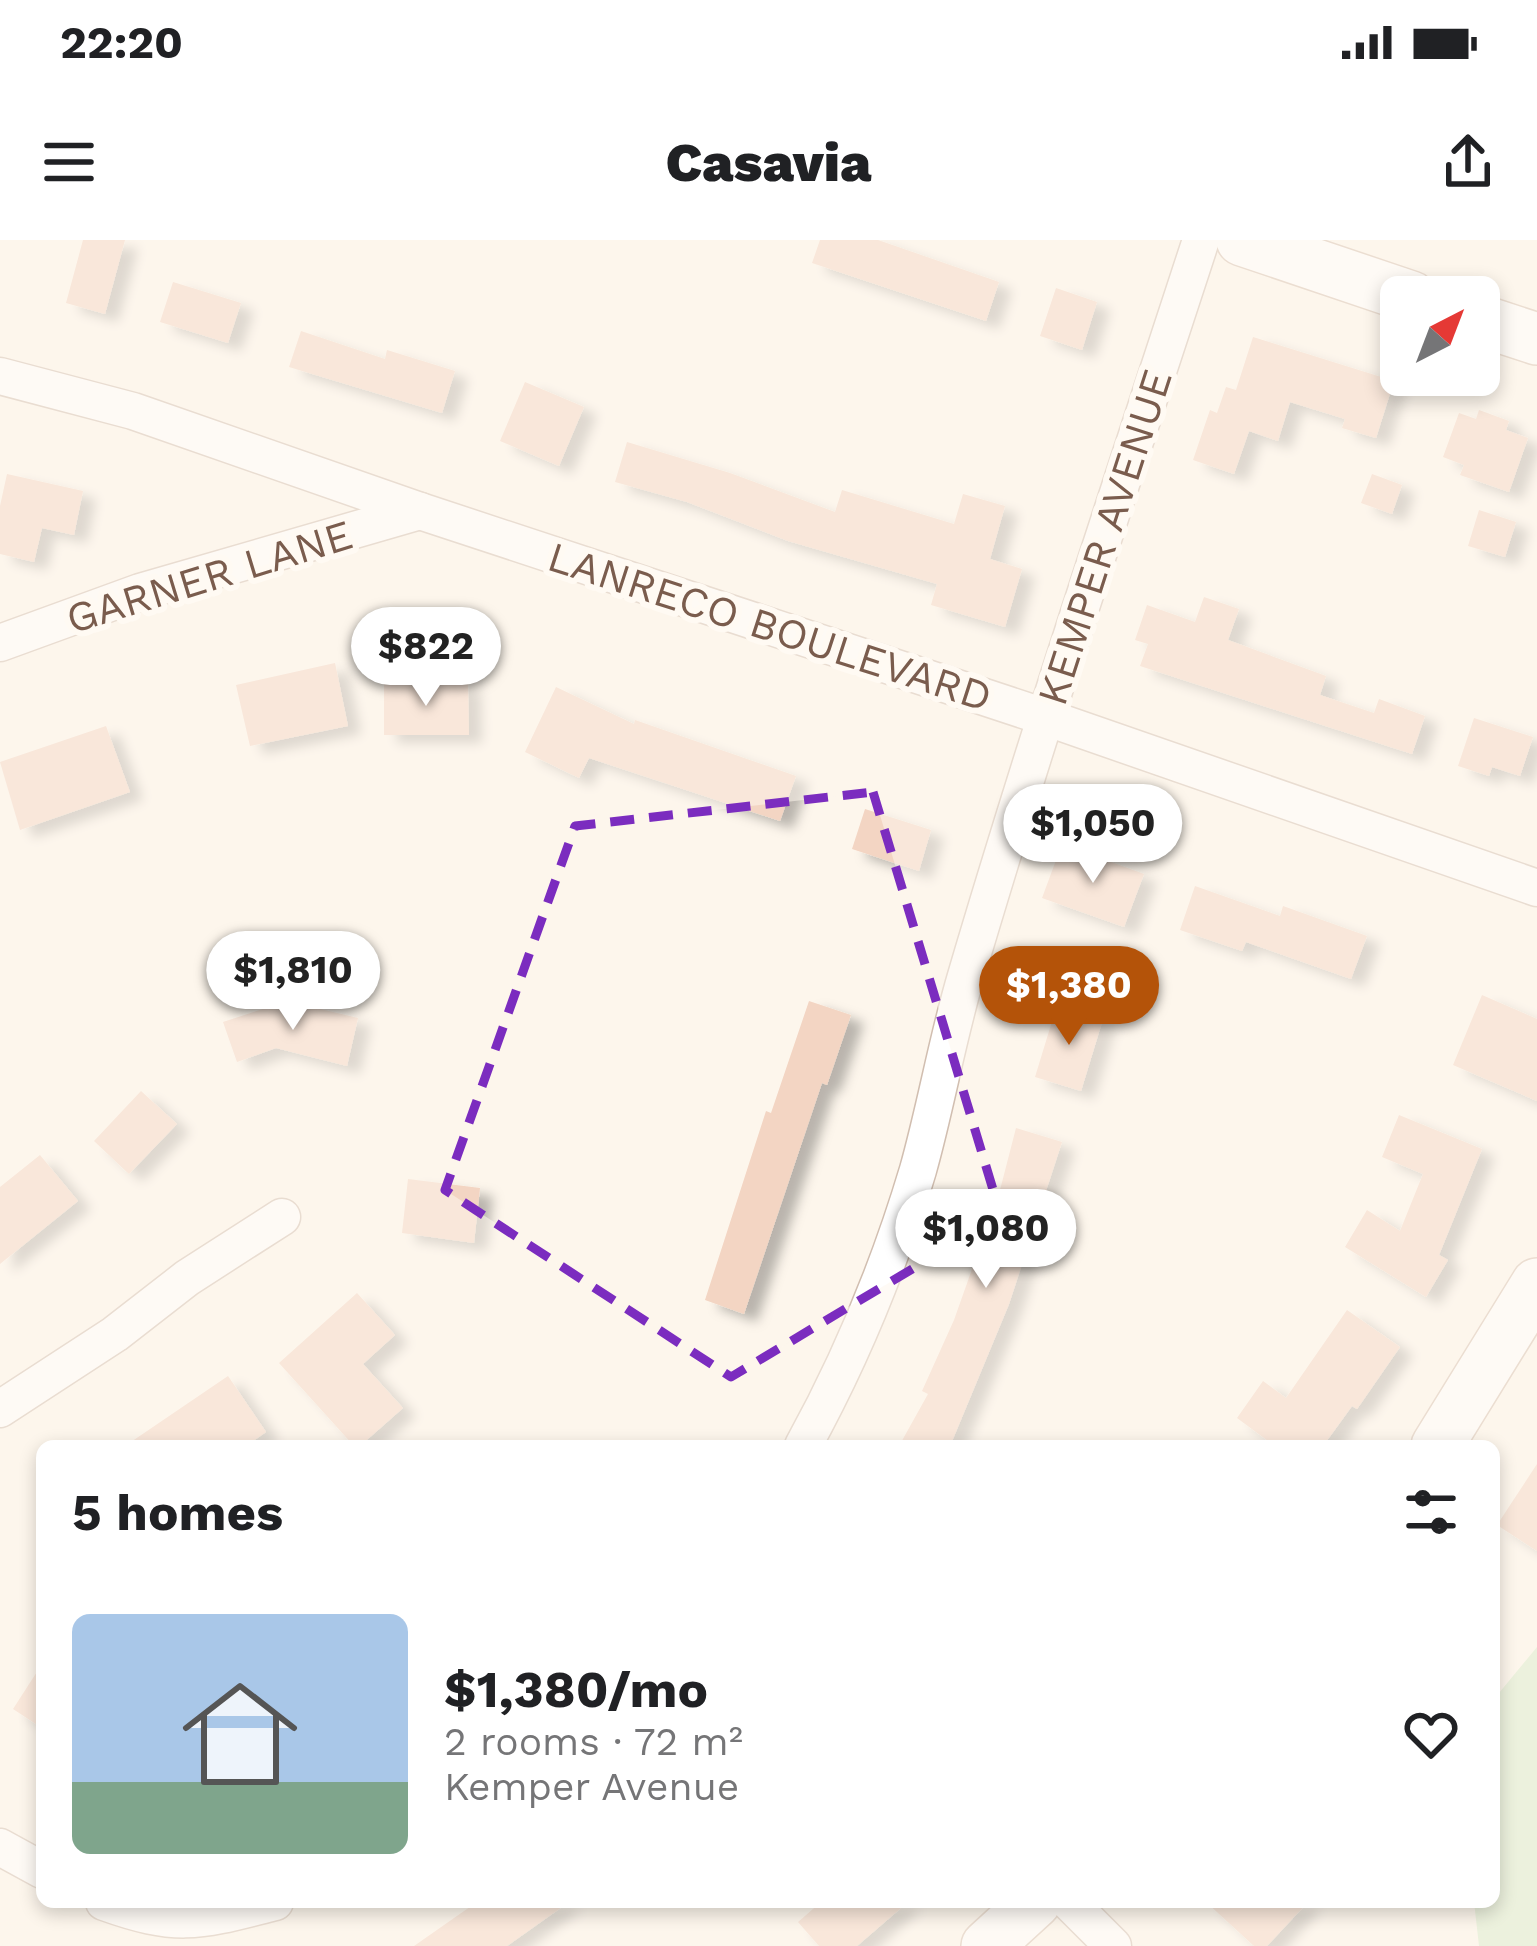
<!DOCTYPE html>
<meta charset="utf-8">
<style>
:root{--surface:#fff;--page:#f2f2f2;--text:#202124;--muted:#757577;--accent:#b45309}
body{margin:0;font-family:"Work Sans",sans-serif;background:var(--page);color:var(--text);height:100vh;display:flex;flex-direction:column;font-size:45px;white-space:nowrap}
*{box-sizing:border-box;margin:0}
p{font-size:39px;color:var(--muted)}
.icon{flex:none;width:66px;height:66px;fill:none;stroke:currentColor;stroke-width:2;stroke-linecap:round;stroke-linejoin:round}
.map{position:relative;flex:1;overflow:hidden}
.drawer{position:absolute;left:36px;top:1200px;width:1464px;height:468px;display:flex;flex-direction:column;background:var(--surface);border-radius:18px;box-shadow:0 6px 18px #0003}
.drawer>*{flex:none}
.needle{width:78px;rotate:42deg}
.tools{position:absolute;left:1380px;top:36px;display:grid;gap:24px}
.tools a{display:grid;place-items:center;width:120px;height:120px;border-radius:18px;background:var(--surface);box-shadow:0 6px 18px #0003;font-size:60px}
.price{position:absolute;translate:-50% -102px;padding:0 27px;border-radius:42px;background:#fff;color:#222;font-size:39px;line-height:78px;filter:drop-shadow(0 3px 6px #0008)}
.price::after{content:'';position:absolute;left:50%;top:72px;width:36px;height:27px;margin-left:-18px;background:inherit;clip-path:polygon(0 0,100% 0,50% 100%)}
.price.active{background:var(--accent);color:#fff}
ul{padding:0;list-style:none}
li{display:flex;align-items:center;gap:36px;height:300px;padding:0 36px}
li span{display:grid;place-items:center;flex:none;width:336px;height:240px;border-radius:18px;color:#555}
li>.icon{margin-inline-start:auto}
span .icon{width:144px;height:144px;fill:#fffc;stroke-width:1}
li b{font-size:51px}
h2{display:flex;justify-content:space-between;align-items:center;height:144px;padding:0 36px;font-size:51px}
.status{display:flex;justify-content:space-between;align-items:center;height:84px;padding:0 60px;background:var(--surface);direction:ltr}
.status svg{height:33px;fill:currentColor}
header{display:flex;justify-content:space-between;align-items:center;height:156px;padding:0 36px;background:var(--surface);font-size:54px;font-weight:800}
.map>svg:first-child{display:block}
.green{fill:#d8ecc9}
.building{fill:#f3d5c3;filter:url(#shadow)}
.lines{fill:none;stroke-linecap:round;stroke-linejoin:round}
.street-casing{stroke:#d1beb0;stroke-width:39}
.secondary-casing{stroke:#d6c0b0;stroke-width:54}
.street{stroke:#fff;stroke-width:36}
.secondary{stroke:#fff;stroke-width:51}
.marked{fill:none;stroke:#7b2cbf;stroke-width:9;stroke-dasharray:24 15;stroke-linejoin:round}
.labels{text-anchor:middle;stroke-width:12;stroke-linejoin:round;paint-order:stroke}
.street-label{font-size:42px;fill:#7a5c4d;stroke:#fffaf3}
</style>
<div class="status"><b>22:20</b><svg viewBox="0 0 49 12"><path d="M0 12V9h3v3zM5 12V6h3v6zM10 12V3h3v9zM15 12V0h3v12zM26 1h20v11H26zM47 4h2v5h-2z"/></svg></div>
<header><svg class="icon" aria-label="menu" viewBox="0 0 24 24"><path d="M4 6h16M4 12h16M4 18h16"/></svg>Casavia<svg class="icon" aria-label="share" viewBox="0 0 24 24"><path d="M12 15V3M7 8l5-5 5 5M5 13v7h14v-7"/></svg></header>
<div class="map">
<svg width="1537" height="1706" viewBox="0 0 1537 1706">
<defs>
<filter id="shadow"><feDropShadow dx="13" dy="8" stdDeviation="6" flood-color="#0004"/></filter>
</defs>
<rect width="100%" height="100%" fill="#fdf6ec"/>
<!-- green -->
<path class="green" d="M1537,1407v299h-58l-5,-44h20v-203z"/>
<!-- building -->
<g class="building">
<path d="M83,0h42l-20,74 -39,-11z"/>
<path d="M820,0h58l121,42 -13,39 -174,-58z"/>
<path d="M173,42l68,21 -13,40 -68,-21z"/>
<path d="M1056,48l41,14 -15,48 -42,-14z"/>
<path d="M301,91l84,28 2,-9 68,21 -13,42 -153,-46z"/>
<path d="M1253,97l141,44 -18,57 -34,-10 3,-9 -55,-17 -12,39 -29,-10 -15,43 -41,-14 17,-50 7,3 9,-26 10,3z"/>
<path d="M525,142l59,25 -25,59 -59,-25z"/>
<path d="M1479,170l30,11 -3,9 22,8 -19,54 -49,-17 4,-10 -21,-8 16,-44 17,6z"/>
<path d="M627,202l103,31 105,39 7,-22 112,34 9,-30 42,12 -15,53 32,10 -17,58 -74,-22 6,-21 -149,-43 -101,-39 -72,-20z"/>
<path d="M7,234l76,17 -9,44 -32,-7 -8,34 -34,-8v-48z"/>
<path d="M1372,234l30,11 -10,29 -31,-11z"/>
<path d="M1479,270l37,12 -11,35 -37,-11z"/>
<path d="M1204,357l35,12 -11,31 98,36 -6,19 54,18 5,-14 46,17 -13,38 -272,-88 8,-22 -13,-4 12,-35 48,17z"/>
<path d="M335,423l13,63 -98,20 -14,-61z"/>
<path d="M384,443h84l1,52h-85z"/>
<path d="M556,447l78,37 1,-4 161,56 -16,45 -191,-63 -10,20 -54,-26z"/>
<path d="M1474,478l59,19 -13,39 -28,-9 -3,9 -31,-10z"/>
<path d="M106,486l24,66 -110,38 -20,-68z"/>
<path d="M865,569l66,21 -12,41 -67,-22z"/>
<path d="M1062,604l82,30 -20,53 -82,-29z"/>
<path d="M1195,646l85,30 3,-10 84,30 -16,43 -105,-37 -4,9 -62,-21z"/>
<path d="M1482,755l55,24v82l-84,-36z"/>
<path d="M287,761l71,17 -11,48 -71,-18 -39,14 -14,-40z"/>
<path d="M809,761l42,14 -24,70 -5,-2 -78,231 -39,-14 61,-189 5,2z"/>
<path d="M1057,765l46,14 -22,72 -46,-14z"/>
<path d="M141,851l36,33 -48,50 -35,-33z"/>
<path d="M1399,875l83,34 -43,106 9,5 -22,37 -81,-50 22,-37 33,21 23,-57 -41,-17z"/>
<path d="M1016,888l46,14 -53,162 -59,142h-51l29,-52 -6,-3 32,-71 46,-130z"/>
<path d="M40,915l38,46 -78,63v-77z"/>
<path d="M408,939l72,9 -6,55 -72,-10z"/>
<path d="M357,1053l38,42 -32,29 40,44 -43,38h-6l-75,-83z"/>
<path d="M1347,1070l53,37 -43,62 -5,-3 -29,40h-48l-38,-28 26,-37 23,17z"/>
<path d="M228,1136l38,56 -20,14h-121z"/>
<path d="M1537,1224v87l-40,-26z"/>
<path d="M42,1424v64l-29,-19z"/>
<path d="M477,1662h92l-62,44h-93z"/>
<path d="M821,1662h87l-51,44h-38l-21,-24z"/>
<path d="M1206,1662h102l-41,44h-13z"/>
</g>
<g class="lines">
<defs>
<g id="street">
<path d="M0,136l133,35 287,100 625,206 492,171"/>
<path d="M0,403l140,-51 280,-81"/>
<path d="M0,1169l115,-75 72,-56 95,-61"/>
<path d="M803,1206c49,-89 86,-179 115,-276 18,-64 29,-130 48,-194 73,-247 155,-491 235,-736"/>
<path d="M0,1607l42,23"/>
<path d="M104,1662c75,27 96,19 171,0"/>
<path d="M1069,1662l44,44"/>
</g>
<g id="secondary">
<path d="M1242,0l169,57"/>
<path d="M1479,80l58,19"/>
<path d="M1437,1206l100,-162"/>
<path d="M987,1706l48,-44"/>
</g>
</defs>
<!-- street casing -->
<use href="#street" class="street-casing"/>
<!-- secondary casing -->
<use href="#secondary" class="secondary-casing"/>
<!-- street -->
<use href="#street" class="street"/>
<!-- secondary -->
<use href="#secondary" class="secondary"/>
</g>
<!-- marked area -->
<path d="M0 0H1537V1706H0ZM873,552l128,424 -270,161 -286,-187 130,-364z" fill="#fdf6ec" fill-opacity=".55" fill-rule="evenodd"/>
<path class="marked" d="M873,552l128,424 -270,161 -286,-187 130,-364z"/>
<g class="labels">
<!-- street labels -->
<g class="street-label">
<text transform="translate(1104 297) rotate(-72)" y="15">KEMPER AVENUE</text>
<text transform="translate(209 336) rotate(-17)" y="15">GARNER LANE</text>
<text transform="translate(770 386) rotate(18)" y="15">LANRECO BOULEVARD</text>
</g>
</g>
</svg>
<div class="tools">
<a><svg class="needle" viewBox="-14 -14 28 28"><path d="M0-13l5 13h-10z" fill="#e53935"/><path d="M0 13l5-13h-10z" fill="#757577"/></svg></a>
</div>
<b class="price" style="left:426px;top:469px">$822</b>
<b class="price" style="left:1093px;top:646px">$1,050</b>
<b class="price" style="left:293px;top:793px">$1,810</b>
<b class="price active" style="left:1069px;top:808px">$1,380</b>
<b class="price" style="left:986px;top:1051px">$1,080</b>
<section class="drawer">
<h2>5 homes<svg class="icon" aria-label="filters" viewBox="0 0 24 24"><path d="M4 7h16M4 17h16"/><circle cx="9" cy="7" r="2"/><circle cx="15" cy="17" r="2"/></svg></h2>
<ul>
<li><span style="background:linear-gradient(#a9c7e8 70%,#7fa58c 0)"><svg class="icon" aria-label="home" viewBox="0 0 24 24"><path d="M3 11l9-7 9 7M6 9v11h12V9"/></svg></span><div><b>$1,380/mo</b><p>2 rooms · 72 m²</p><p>Kemper Avenue</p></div><svg class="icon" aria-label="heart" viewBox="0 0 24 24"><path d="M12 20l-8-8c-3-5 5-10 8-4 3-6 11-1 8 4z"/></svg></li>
</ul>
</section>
</div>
